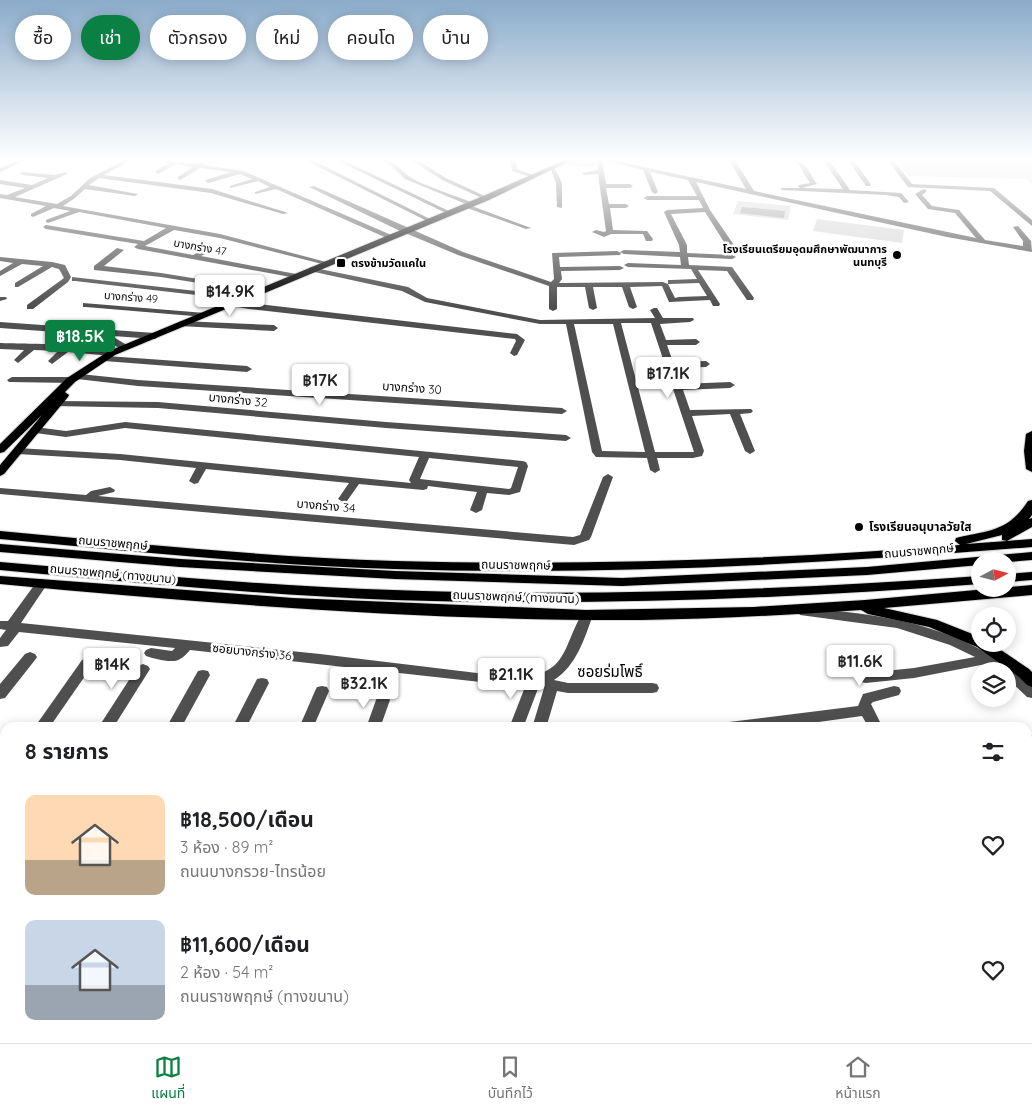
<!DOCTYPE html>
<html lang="th">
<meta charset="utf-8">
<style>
:root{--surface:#fff;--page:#f6f6f6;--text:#202124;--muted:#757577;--line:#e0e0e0;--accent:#0b8043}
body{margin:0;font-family:Quicksand,"Noto Sans Thai",sans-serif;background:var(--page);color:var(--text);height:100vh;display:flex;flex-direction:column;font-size:19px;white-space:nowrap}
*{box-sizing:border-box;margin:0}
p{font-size:16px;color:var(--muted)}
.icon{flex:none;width:28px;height:28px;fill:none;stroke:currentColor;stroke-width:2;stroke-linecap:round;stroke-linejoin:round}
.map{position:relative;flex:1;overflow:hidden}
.details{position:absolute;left:0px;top:722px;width:1032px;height:321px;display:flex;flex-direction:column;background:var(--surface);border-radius:15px 15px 0 0;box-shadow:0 2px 12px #0003}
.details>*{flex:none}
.banner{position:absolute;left:15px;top:15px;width:500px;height:45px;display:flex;gap:10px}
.needle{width:32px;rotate:83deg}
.fabs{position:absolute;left:971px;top:552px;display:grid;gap:10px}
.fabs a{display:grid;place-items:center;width:45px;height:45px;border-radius:50%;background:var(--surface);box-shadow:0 2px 12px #0003;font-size:25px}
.price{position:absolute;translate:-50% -42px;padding:0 11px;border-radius:5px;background:#fff;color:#222;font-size:16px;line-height:32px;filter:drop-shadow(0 1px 2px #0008)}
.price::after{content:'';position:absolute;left:50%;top:30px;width:15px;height:11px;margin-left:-8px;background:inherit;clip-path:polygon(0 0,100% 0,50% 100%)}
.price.on{background:var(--accent);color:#fff}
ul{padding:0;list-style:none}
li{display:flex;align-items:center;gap:15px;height:125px;padding:0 25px}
li span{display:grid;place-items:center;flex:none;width:140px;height:100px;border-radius:10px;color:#555}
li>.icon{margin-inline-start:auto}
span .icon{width:60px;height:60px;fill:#fffc;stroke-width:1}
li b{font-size:21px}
h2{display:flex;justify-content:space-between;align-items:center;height:60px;padding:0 25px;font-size:21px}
.chip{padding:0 18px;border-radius:22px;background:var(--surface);box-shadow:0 2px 12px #0003;font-size:18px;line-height:45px}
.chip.on{background:var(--accent);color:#fff}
.tab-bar{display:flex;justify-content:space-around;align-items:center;height:70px;border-top:1px solid var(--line);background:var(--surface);font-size:14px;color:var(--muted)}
.tab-bar a{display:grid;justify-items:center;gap:2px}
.tab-bar .on{color:var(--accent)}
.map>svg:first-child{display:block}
.green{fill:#d6d6d6}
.water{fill:#9d9d9d}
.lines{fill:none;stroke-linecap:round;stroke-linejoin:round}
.major-casing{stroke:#dbdbdb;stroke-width:2}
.minor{fill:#4f4f4f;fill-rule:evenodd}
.major{fill:#000;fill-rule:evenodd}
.wall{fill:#a4a4a4}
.building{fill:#bfbfbf;stroke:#868686}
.poi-dot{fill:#000;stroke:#fff;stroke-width:2}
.labels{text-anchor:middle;stroke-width:5;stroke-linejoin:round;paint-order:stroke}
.far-street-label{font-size:11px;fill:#000;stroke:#fff}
.far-poi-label{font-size:11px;font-weight:bold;fill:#000;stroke:#fff;text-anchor:end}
.street-label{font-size:12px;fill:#000;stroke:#fff}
.poi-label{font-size:12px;font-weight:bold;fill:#000;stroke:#fff;text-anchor:start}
.near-street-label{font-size:15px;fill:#000;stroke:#fff}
</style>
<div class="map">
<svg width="1032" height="1043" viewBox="0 0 1032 1043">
<rect width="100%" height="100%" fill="#fff"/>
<!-- green -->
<g class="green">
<path d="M896,160h136v24l-6,-5 -118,-3z"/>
<path d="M738,201l53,5 -3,14 -55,-6z"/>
<path d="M817,219l87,11 -2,13 -89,-12z"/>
</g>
<!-- water -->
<path class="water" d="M742,207l43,4 -1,7 -44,-5z"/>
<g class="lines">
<defs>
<g id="major">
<path d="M565,160h7l-83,40 -374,155 -40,27 -10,10 4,3 -1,2 -64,77 -4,2v-11l42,-50 -38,37 -4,1v-9l67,-66 42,-27 374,-155z"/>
<path d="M1032,431v41l-6,-3 -2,-18 2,-17z"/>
<path d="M1032,500v15l-3,4 3,-1v9l-25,14 25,-2v8c-212,17 -425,29 -638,22 -132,-4 -263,-18 -394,-30v-8c131,12 263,26 395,30 188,5 377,-1 565,-16l-5,-4 1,-3c33,-8 52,-6 72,-37zM1002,535v5l5,1 -41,3z"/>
<path d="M0,544l180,15 215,12 227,7 245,-11 165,-15v8l-24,2 -28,-1v4l-113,10 -245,11 -227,-7 -215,-12 -180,-15z"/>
<path d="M0,562c131,11 262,24 394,28 195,7 391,0 586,-14v8c-195,15 -391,22 -586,16 -132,-5 -263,-18 -394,-30z"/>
<path d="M1032,572v8l-24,2v-8z"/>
<path d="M0,576l293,22 293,12 168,-3 111,-7 167,-15v10l-148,13 53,12 43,17v7h12l37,25 3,3v15l-5,-2 -8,-8 -42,-30 -48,-20 -61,-13 -7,-4c-73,5 -147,9 -220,10 -214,1 -428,-16 -641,-36z"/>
</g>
</defs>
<!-- major casing -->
<use href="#major" class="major-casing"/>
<!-- minor -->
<g class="minor">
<path d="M19,160h7l-26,12v-4z"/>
<path d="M125,160l5,1 -26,14 108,14 76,24 -5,1 -72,-21 -112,-15 -10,7 49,9 -3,2 -50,-7 -10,9 -12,8 157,28 110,29 -4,2 -106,-27 -46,-8 -29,16 48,9 16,-8 4,2 -1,2 -11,5 95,18 4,2 -4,2 -158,-29 -4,-2 4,-3 -92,-15 -3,-2 3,-2 98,16 22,-13 -87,-16 -31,11 -2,-1v-2l24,-9 -16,-3 -21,9 -2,-1v-2l15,-8 -46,-8v-4l7,1 18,-7 -25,-4v-4l32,5 16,-7 -25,-3 -3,-2 1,-1 33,3 13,-3v2l-52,23 42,7 14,-8 19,-18z"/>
<path d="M155,160c13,-1 38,6 47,2l2,3 39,6 153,66 -7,2 -113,-50 -21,5v-2l15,-5 -12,-6 -28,7v-2l22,-7 -12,-5 -32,9 -3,-2 1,-1 25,-8 -31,-4 -20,12 -2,-1v-2l15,-10 -17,-3 -18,10 -3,-2 1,-1 13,-8z"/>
<path d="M305,160h7l122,61 -5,1z"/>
<path d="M336,160h7l110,53 -5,1z"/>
<path d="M380,160c14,-2 19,10 30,17 16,10 45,18 63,26l1,1 -2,2 59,22 -5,1 -62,-22 -1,-1 3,-2 -61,-25 -12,-12z"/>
<path d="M411,160h6l29,18 43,20 -5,1 -42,-19z"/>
<path d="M510,160h6l1,9 19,7 -3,2 -21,-7z"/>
<path d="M596,160h6l4,24h24l3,2 -3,2h-24l3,16h17l3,2 -3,2h-16l3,22 34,1 6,8 -1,2h-6l-3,-7h-32l-7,3 -12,-5 4,-2 8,2 2,-1 -8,-57 -13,1 -3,-2 16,-3z"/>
<path d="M602,160h9l135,29 -17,-29h6l19,31 222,47 -21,-25 -27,-4 -13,-15 9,-5 3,2 -5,4 10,11 27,4 26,30 38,6v-5l-10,-14 5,-1 13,15 1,11 -85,-15 -251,-55 14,28 26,38 -7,2 -24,-38 -34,2 16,31v8l45,2 4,2 -4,2 -44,-2 1,8 43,2 22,31 -1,2h-6l-20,-29 -29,-1 22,34 -1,2h-6l-3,-6 -41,2 -7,-16 -32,1 7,20 -4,2 -4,-2 -7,-20h-29l4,21 -4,2 -4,-2 -4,-21h-28v22l-4,2 -4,-2v-23l-91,-31 -60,-25 -89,-43 5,-1 149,66 88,30 3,-3 -2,-26 65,-2 4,2 -1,2 -61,2 1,10 60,-1 4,2 -4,2 -59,1 1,8 -3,4 104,-1 5,2v-4h3l26,-1 -6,-10 -63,-2 -4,-2 4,-2 53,2 -1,-8 -56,-3 -4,-2 4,-2 56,2 -1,-7 -15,-33 3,-2 36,-2 -4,-8h-52l-3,-2 3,-2h50l-9,-16 -38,-8 8,20 -3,2 -3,-2 -9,-22zM699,283l8,13 -28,1 -4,1 -7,-14z"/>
<path d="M791,160c14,-1 19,14 26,24l-15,4 41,1 -20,-29h6l21,30 51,3 8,9 -5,1 -5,-6 -13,-2 -105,-5v-2h19l-2,-2 1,-1 11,-2 -11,-18z"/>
<path d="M848,160h6l17,25 -1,1h-4z"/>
<path d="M887,160h6l19,24 82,4 38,32v6l-42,-35 -82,-4z"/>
<path d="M550,167h4l8,16v25l-5,-1 -1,-24z"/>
<path d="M117,248l7,2 -20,16 57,7 99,16 4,2 -4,2 -99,-16 -67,-7v-4z"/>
<path d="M0,257l52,5 13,3 6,12 -3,5 -35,27h-6v-4l37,-27 -5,-9 -7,-2 -34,20h-3v-4l28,-17 -21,-2 -22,12v-5l13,-8 -13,-2z"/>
<path d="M310,267l98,20 19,11 113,22 115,-2 -5,-8 4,-2h3l6,10h30l1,2 -4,2 -30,2 6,16 30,-1 4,3 -4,3h-29l6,17 33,-1 4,3 -4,3 -31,1 6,16 49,-2 5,3 -5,3 -47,2 7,20 61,-1 2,2 -2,2 -11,1 15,37 -5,3 -5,-3 -15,-37 -38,2 12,35 -2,5 -9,2h-36l3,12 -5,3 -5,-3 -3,-12 -51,-1 -4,-5 -26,-128h-26l-115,-22 -23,-11 -92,-20zM621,323h30l43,129h-39zM574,324h39l32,128 -43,-1z"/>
<path d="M72,277l142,16 4,2 -4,2 -139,-16h-3z"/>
<path d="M0,297h6l1,2 -7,2z"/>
<path d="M214,299l303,35 8,6 -8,15 -3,1 -4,-3 6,-12 -1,-2 -266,-30 -35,-6z"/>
<path d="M83,303l122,10 4,2 -4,2 -119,-10h-3z"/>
<path d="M182,321l92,4 4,3 -4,3 -95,-5v-4z"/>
<path d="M0,322l155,11 4,3 -4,3 -155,-11z"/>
<path d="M115,338l12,7v4c-6,1 -13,-3 -16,-8z"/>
<path d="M0,343c20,1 104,0 116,10l-4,3 -44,-4 -16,12 -4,-3 10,-10 -24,-1 -16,13 -4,-3 10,-10 -24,-1z"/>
<path d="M107,356l140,10 5,3 -5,3 -143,-11v-4z"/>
<path d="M80,374l58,6 424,28 5,3 -5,3 -424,-28 -61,-7 -2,-2z"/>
<path d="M12,377h59l5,3 -5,3 -62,-1 -2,-2z"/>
<path d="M56,401l102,1 228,20 180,13 5,3 -5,3 -180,-13 -228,-20 -105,-2 -2,-2z"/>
<path d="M125,422l397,39 4,1 2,4 -8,26 -11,3 -22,-2 -5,17 -6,3 -6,-3 7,-18 -49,-6 -1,3 -4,1 -64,-6 -12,17 -4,1 -5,-3 11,-16 -143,-14 -8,14 -4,1 -5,-3 7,-13 -76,-8 -103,-6 -5,-3 5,-3 103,6 291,29 -2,-3 10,-23 -294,-29 -59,9 -31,-4 -5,-3 5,-3 31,4zM429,458l89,9 -7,21 -2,1 -89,-10z"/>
<path d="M608,474l5,3 -22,60 -2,3 -15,5 -574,-51v-6l86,7 5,-4 19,-4 5,3 -1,2 -16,4 475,41 7,-2 23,-58z"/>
<path d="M42,579l6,4 -27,40 299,31 199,24c50,-5 43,-31 64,-66h8l2,3c-9,24 -16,50 -39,65l14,3h84l5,1 2,4 -2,4 -5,1h-84l-11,-2 -11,37h-14l12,-40 -5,-2 -16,42h-14l16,-41 -335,-37c-3,3 -6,7 -10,9 -7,5 -25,0 -34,-3l-2,-3 2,-3 5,-2 21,3 3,-3 -156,-16 -11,14 -8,1v-9l6,-8 -6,-1v-8h8l30,-41z"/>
<path d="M804,608c88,7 159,18 228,77v13l-5,-1 -19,-18v-8h-11l-11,-7 -72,14 -48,5 -5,-1 -2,-4 2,-4 5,-1 48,-5 61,-11 -25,-12 -53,-17 -97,-13 -2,-3 2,-3z"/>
<path d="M30,652l5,2 2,3 -2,3 -30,38 -5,1v-15l25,-30z"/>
<path d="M87,658l5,2 2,3 -45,65h-15l48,-68z"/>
<path d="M143,664l5,2 2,3 -37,59h-15l40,-62z"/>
<path d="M203,670l5,1 2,4 -29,53h-15l32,-57z"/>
<path d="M262,678l5,1 2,4 -23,45h-14l25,-49z"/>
<path d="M322,686l5,1 2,4 -16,37h-14l16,-37 2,-4z"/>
<path d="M894,686l5,1 2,4 -2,4 -26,7 -2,2 12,24h-14l-7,-12 -87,12h-53l2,-4 5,-2 129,-16 5,-12z"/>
<path d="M383,695l5,1 2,4 -10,28h-14l10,-28 2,-4z"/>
<path d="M1032,735v12l-4,1v-12z"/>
<path d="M5,772v18l-5,1v-17z"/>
<path d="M0,799h5v14l-5,-2z"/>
<rect x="1028" y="861" width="4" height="14"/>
<path d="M5,875v21l-5,2v-22z"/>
<path d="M0,975l5,2v18l-5,-2z"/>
<path d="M1032,1017v18l-4,1v-18z"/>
<path d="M5,1033v6h16l-1,4h-19z"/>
<path d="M104,1039h19l-1,4h-19z"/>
<path d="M206,1039h33l1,4h-33z"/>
<path d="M760,1039h19l1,4h-19z"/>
<path d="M893,1039h50l-1,4h-50z"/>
</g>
<!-- major -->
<use href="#major" class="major"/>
</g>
<!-- wall -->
<path class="wall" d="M566,163l30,1 -1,3 -29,-2z"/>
<!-- building -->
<path class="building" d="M573,160h22l1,4 -30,-1z"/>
<!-- sky -->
<linearGradient id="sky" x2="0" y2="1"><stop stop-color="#8aabca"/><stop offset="0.52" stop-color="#fff"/><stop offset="1" stop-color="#fff" stop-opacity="0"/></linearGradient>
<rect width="1032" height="306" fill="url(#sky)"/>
<!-- markers -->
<g class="poi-dot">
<circle cx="897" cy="255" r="5"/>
<rect x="336" y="258" width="10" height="10" rx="2.5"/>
<circle cx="859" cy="527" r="5"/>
</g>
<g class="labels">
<!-- far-street labels -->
<g class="far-street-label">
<text transform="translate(200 247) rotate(10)" y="4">บางกร่าง 47</text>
<text transform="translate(131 297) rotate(4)" y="4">บางกร่าง 49</text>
</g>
<!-- far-poi labels -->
<g class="far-poi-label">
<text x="887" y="253">โรงเรียนเตรียมอุดมศึกษาพัฒนาการ<tspan x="887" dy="13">นนทบุรี</tspan></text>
<text x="351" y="267" text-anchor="start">ตรงข้ามวัดแคใน</text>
</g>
<!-- street labels -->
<g class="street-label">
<text transform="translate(412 388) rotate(4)" y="4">บางกร่าง 30</text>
<text transform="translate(238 400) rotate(6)" y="4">บางกร่าง 32</text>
<text transform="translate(326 506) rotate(5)" y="4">บางกร่าง 34</text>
<text transform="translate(113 543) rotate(5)" y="4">ถนนราชพฤกษ์</text>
<text transform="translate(919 551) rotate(-5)" y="4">ถนนราชพฤกษ์</text>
<text transform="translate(516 565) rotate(1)" y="4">ถนนราชพฤกษ์</text>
<text transform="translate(113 574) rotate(5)" y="4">ถนนราชพฤกษ์ (ทางขนาน)</text>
<text transform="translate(516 597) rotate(2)" y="4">ถนนราชพฤกษ์ (ทางขนาน)</text>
<text transform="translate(252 652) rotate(6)" y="4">ซอยบางกร่าง 36</text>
</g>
<!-- poi labels -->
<g class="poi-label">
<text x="869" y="531">โรงเรียนอนุบาลวัยใส</text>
</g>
<!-- near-street labels -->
<g class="near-street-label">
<text x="610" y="677">ซอยร่มโพธิ์</text>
</g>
</g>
</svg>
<div class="fabs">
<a><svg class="needle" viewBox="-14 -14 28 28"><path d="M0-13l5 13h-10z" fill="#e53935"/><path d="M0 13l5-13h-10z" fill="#757577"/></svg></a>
<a><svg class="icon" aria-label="locate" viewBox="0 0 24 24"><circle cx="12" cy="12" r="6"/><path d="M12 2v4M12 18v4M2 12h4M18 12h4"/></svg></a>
<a><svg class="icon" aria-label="layers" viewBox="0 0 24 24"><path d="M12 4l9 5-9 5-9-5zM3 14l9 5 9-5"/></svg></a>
</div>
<b class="price" style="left:230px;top:317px">฿14.9K</b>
<b class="price on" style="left:80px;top:362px">฿18.5K</b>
<b class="price" style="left:668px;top:399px">฿17.1K</b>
<b class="price" style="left:320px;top:406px">฿17K</b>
<b class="price" style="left:860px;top:687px">฿11.6K</b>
<b class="price" style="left:112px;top:690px">฿14K</b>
<b class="price" style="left:511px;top:700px">฿21.1K</b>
<b class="price" style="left:364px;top:709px">฿32.1K</b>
<div class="banner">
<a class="chip">ซื้อ</a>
<a class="chip on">เช่า</a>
<a class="chip">ตัวกรอง</a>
<a class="chip">ใหม่</a>
<a class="chip">คอนโด</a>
<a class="chip">บ้าน</a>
</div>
<section class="details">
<h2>8 รายการ<svg class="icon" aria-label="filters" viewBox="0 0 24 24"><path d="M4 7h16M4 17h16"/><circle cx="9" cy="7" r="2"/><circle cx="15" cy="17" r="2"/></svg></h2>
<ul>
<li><span style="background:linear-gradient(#ffd9b3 65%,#b9a48a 0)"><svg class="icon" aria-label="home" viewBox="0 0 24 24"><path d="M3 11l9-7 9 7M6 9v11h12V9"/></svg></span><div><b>฿18,500/เดือน</b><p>3 ห้อง · 89 m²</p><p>ถนนบางกรวย-ไทรน้อย</p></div><svg class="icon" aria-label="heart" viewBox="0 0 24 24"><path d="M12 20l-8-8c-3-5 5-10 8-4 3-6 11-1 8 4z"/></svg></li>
<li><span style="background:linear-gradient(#c9d6e8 65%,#9aa5b1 0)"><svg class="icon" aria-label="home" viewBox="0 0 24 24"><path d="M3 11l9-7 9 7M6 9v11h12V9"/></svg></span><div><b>฿11,600/เดือน</b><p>2 ห้อง · 54 m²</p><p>ถนนราชพฤกษ์ (ทางขนาน)</p></div><svg class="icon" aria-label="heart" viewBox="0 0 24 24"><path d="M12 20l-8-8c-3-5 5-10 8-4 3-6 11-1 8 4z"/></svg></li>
</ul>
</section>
</div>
<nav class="tab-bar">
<a class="on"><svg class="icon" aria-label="map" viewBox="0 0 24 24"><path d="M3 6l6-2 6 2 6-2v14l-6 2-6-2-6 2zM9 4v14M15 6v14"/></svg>แผนที่</a>
<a><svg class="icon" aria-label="saved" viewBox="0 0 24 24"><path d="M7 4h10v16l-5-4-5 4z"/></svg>บันทึกไว้</a>
<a><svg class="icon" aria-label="home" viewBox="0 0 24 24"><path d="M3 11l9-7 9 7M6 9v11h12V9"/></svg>หน้าแรก</a>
</nav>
